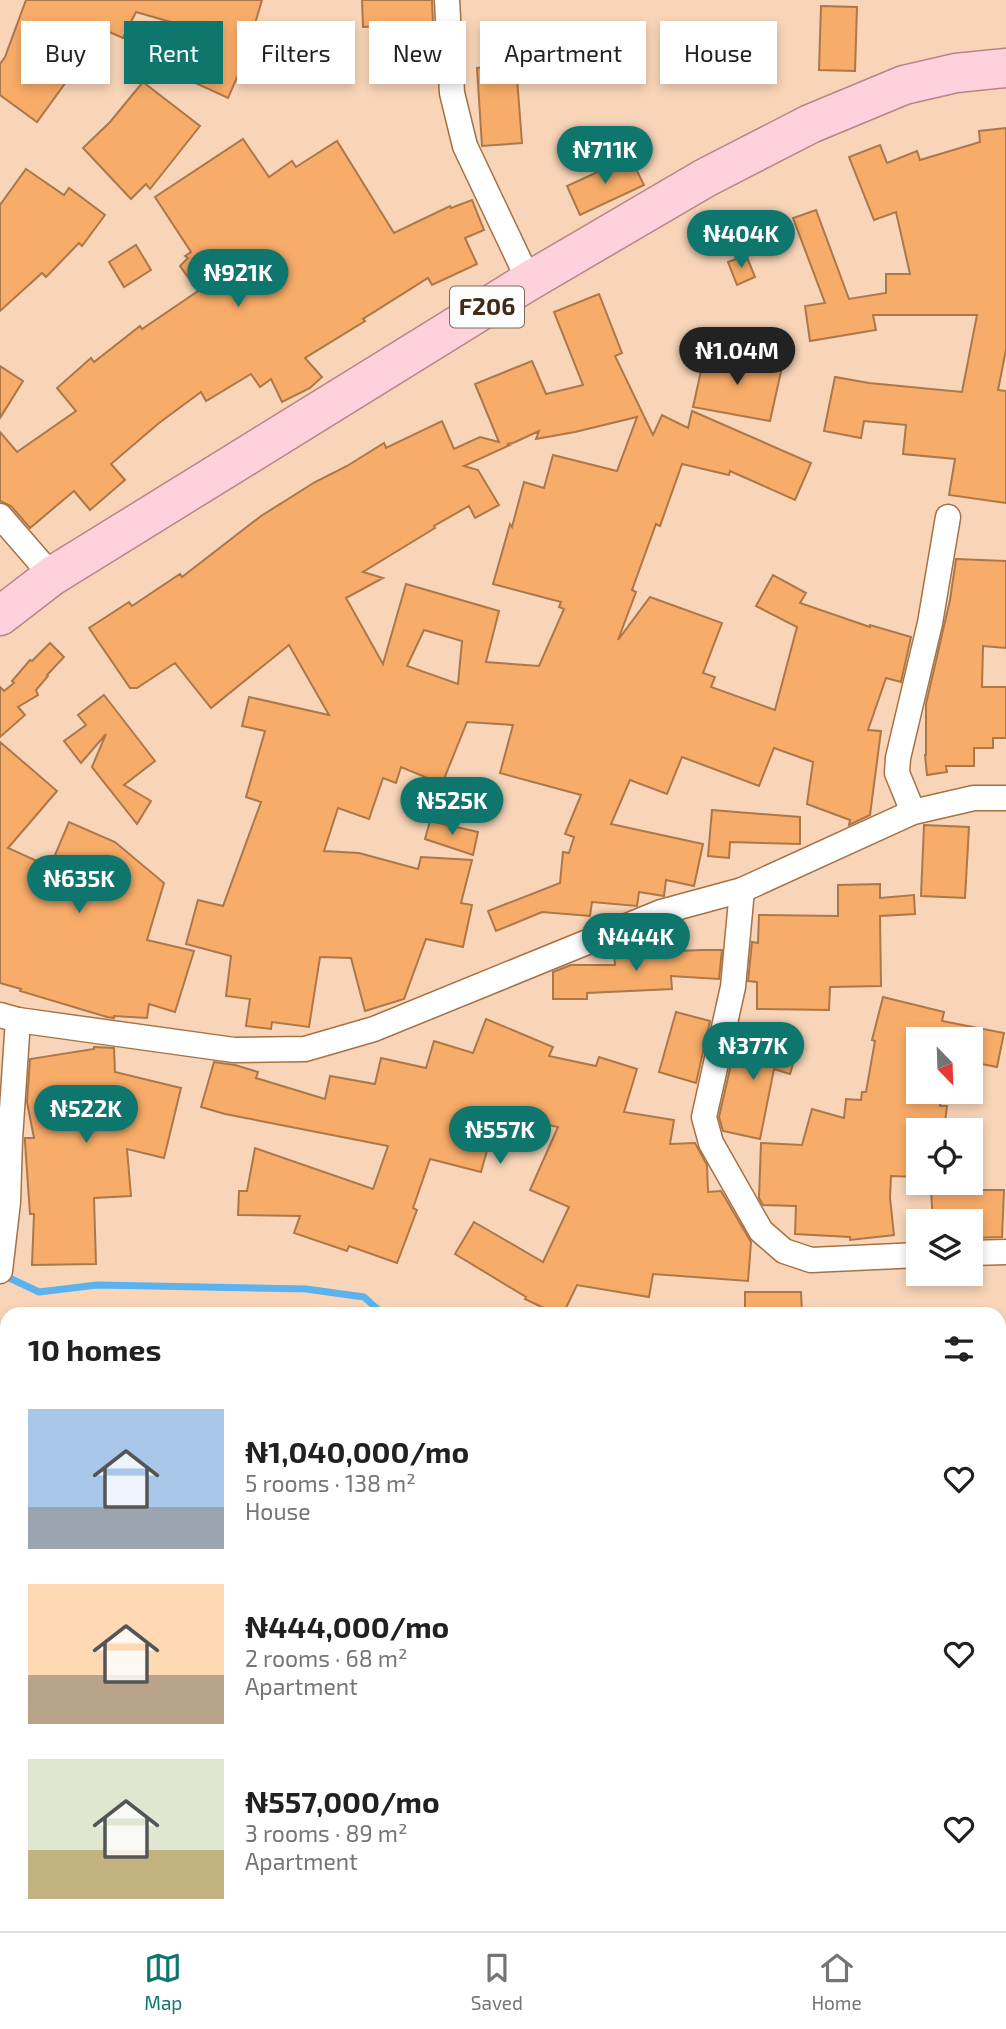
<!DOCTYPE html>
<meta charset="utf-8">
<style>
:root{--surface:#fff;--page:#f6f6f6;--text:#202124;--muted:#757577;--line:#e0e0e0;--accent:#0f766e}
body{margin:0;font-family:"Exo 2",sans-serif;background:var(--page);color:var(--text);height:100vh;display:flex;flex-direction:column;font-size:26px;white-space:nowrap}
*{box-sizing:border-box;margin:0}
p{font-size:23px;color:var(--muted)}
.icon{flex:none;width:38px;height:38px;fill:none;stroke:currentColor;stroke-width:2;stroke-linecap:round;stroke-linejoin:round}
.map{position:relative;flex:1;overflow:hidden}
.panel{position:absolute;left:0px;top:1307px;width:1006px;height:625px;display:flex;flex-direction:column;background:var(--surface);border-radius:21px 21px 0 0;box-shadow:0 4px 10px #0003}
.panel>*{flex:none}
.top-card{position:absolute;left:21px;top:21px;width:964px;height:63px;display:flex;gap:14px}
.needle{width:46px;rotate:157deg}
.fabs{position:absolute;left:906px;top:1027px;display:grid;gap:14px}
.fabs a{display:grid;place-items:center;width:77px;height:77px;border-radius:0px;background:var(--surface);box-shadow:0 4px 10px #0003;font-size:35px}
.price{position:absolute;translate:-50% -60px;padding:0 16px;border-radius:24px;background:var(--accent);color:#fff;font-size:23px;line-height:46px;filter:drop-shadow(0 2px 4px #0008)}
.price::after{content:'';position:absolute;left:50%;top:42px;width:21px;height:16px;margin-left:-10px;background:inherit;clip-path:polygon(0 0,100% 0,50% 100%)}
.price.selected{background:#222;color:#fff}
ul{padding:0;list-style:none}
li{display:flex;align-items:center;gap:21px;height:175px;padding:0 28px}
li span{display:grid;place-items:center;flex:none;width:196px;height:140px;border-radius:0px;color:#555}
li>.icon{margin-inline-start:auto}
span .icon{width:84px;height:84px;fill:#fffc;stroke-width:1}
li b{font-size:30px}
h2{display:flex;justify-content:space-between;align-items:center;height:84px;padding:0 28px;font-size:30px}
.tag{padding:0 24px;border-radius:0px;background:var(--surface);box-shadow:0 4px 10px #0003;font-size:24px;line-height:63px}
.tag.selected{background:var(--accent);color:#fff}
.tabs{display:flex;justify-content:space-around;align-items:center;height:98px;border-top:2px solid var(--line);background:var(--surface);font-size:19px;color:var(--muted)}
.tabs a{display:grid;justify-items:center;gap:4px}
.tabs .selected{color:var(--accent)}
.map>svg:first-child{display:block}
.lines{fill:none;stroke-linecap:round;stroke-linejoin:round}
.stream{stroke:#5ab3ef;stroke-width:7}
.building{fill:#f8ac69;stroke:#ac7749;stroke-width:2;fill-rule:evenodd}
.minor-casing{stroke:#a67143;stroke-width:27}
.primary-casing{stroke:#bb8389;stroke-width:41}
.minor{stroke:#fff;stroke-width:24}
.primary{stroke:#fed1dd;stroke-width:38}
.labels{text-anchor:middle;stroke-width:7;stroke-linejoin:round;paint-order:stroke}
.shield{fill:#fdfdfd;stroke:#796a5c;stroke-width:2}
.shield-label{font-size:24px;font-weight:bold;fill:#412b17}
</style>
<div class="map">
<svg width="1006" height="1931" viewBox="0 0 1006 1931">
<rect width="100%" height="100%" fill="#f8d5b8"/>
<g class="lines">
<!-- stream -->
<g class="stream">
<path d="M3,1275l36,17 58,-7 209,4 58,8 19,17"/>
<path d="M999,1542h7"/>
</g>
</g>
<!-- building -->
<g class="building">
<path d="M26,0h236l-19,64 -15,34 -74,-34 20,-41 -38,-11 -13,26 -18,-8 -3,10 -3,-2 -4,7 4,2 -9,25 -13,-5 -40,55 -37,-27v-31l5,-7z"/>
<path d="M362,0h70l1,24 -70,3z"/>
<path d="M821,6l36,1 -2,64 -36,-1z"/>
<path d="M516,65l6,78 -40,3 -5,-78z"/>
<path d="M143,82l57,44 -50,63 -4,-5 -15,15 -48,-51 27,-26z"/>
<path d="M1006,128v222l-8,40 8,1v112l-57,-8 6,-36 -52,-5 3,-29 -42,-4 -3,17 -37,-7 11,-54 34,6 93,9 15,-77h-104l3,15 -66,11 -5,-35 20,-3 -32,-85 23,-8 33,89 37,-6v-19h24l-14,-62 -22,8 -25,-63 31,-12 7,18 30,-12 3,9 60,-18 -1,-11z"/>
<path d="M243,139l26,38 23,-16 4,6 41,-26 57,92 56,-27 1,2 21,-8 12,30 -19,8 12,26 -45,21 -4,-7 -65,41 2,2 -60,37 17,19 -12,11 -28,14 -11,-23 -11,8 -9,-13 -45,27 -5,-9 -42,31 -48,41 14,16 -35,30 -16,-19 -44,37 -19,-22 -11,-5v-69l17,20 59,-41 -19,-23 34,-30 3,4 46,-36 2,3 56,-38 -18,-25 8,-8 -3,-2 6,-4 -36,-55z"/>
<path d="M630,157l14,28 -64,30 -13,-29z"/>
<path d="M26,169l38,26 5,-7 36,27 -23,31 -3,-3 -33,34 -4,-4 -42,38v-106z"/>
<path d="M136,245l15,25 -27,17 -15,-25z"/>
<path d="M746,255l9,22 -18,8 -9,-23z"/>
<path d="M599,294l23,59 -7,3 38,79 9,-20 26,13 4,-17 119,52 -16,37 -65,-29 -1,4 -47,-11 -22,62 -4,-2 -24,66 4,2 -18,48 32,-43 72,26 -19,50 12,4 -4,10 64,23 22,-83 -41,-21 17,-31 33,18 -6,10 70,24v-2l41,12 -10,45 -15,-4 -18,52 13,1 -11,84 -21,10 1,-5 -43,-16 6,-42 -39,-14 -15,38 -77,-29 -15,37 -37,-14 -19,44 92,20 -9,42 -28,-6 -2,16 -25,-4 -2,14 -45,-4 -2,14 -48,-4 -46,19 -8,-20 72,-28 3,-31 6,1 5,-16 -9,-3 16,-39 -81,-22 13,-48 -46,-3 -25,62 -41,-17 -5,16 -13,-5 -14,41 -31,-11 -14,43 35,2 59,16 3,-12 51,3 -11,43 11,2 -9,42 -37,-8 -22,60 -39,12 -14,-53 -31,-1 -11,70 -37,-5 -1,7 -25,-3 4,-27 -24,-3 5,-40 -45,-12 12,-44 25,6 38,-104 -15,-5 19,-66 -23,-5 7,-29 80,18 -40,-70 -78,63 -36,-45 -38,25h-7l-41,-60 40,-26 3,4 48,-32 2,3 79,-61 54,-34 32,-16 37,-23 2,5 56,-27 12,28 26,-12 19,5 -24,-58 57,-23 14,33 37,-9 -29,-73zM637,417l-20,54 -64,-16 -9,33 -20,-6 -12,45 -2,-3 -17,60 68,18 -2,5 5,2 -25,57 -53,-4 13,-51 -93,-27 -23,80 -37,-66 37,-20 -20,-6 72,-44 -1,-2 35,-20 6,12 24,-13 -21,-35 -14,-4 46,-21 -3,-1 6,-1 26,-12 -3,8 39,-7zM424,630l38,11 -4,43 -51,-18z"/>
<path d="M705,353l77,14 -12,54 -77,-14z"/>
<path d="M0,366l23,15 -23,37z"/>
<path d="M956,559l50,2v87l-23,-2 -1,41h24v51h-13v10h-19v18h-28l1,6 -20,3 -2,-20h1v-51l24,-104z"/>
<path d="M50,643l14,14 -17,18 1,1 -12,14 2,5 -20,12 7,8 -25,22v-50l4,4 10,-8 -2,-2 18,-21 2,1z"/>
<path d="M104,695l51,66 -31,24 27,16 -14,23 -45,-57 14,-33 -25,29 -17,-22 22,-16 -8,-10z"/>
<path d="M0,742l57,49 -49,57 42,19 19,-45 46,20 49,41 -17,57 47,11 -19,61 -26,-8 -2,14 -33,-2v2l-7,-1 -87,-26 1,-2 -21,-6z"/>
<path d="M712,810l88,7v27l-70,-2 -1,16 -21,-2z"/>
<path d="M430,821l48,11 -5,23 -48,-16z"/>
<path d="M924,825l45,2 -4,71 -44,-2z"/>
<path d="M880,884v14l34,-3 1,19 -35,2 1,70 -51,1 -1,23 -72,-1v-27l-9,-1 4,-39 6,1 1,-28 79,1v-31z"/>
<path d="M701,950h21l-3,29 -48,-3 1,13 -85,4v6h-34v-27l18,-7h44l-1,-11z"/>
<path d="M883,997l61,15 -2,9 62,12 -7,34 -26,-5v-22h-52v52h24l-3,14h7l-3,24h-25v47l-28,-1 -1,22 4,37 -44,5v-3l-55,-3 1,-28 -33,-1 -4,-7 2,-55 41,2 10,-36 32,9 2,-19 15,1 1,-8h4l9,-51 -3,-1z"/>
<path d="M676,1012l34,9 -14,62 -37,-11z"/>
<path d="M486,1019l67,28 -4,9 47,10 3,-9 38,12 -13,43 50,8 -4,24 25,-1 12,22 1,27 13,-1 30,51 -3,39 -95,-7 -4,23 -72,-12 -14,29h-7l-31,-15 1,-2 -71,-43 19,-32 69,40 26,-55 -39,-17 28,-63 -43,-9 -4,16 -18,-5 -12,43 -51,-13 -17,49 4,2 -20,53 -48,-17 -2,5 -53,-18 6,-17 -62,-1 1,-24h8l8,-43 118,41 15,-43 -163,-32 -24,-7 13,-45 21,3 23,7 -2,6 69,21 5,-23 45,8 6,-26 45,10 8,-27 39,12z"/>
<path d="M739,1029l59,18 -8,27 -16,-5 -14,70 -37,-8 -4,-14z"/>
<path d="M94,1047l20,1 1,24 66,16 -17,70 -37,-9 4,47 -37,2 2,66 -64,1 2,-51h-4l-5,-72v-4h9l-7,-36 3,-43 64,-10z"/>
<path d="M931,1190h73l-2,47 -31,1v-16h-38z"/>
<path d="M745,1292h56l1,22h-57z"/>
</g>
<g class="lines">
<defs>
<g id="minor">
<path d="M447,0l5,93 13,53 64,135"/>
<path d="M0,516l52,60"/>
<path d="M913,812l-16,-39 1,-15 32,-135 18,-106"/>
<path d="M742,890l-9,97 -29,130 7,26 50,88 23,20 27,9 108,-5"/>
<path d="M0,1015l18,5 216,30 71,-1 69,-20 287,-117 81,-22 171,-78 61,-14h32"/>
<path d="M971,1253l35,-1"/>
<path d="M0,1271l8,-69 2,-63 8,-119"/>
<path d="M999,1701h7"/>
</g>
<path id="primary" d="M0,616l52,-40 477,-295 176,-103 105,-54 94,-39 52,-12 50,-5"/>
</defs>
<!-- minor casing -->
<use href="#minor" class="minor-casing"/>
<!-- primary casing -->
<use href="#primary" class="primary-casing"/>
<!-- minor -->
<use href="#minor" class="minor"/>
<!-- primary -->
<use href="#primary" class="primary"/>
</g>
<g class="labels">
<!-- shield labels -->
<rect class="shield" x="450" y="286.5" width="74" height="41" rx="5"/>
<g class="shield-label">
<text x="487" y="315">F206</text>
</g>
</g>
</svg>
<div class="fabs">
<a><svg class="needle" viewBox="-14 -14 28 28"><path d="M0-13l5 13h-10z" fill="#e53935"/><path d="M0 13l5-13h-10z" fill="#757577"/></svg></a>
<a><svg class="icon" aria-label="locate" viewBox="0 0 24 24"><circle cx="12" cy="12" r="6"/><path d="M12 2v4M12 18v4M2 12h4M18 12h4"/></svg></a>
<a><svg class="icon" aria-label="layers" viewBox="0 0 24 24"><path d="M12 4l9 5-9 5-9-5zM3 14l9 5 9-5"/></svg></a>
</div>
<b class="price" style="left:605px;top:186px">₦711K</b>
<b class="price" style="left:741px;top:270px">₦404K</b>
<b class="price" style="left:238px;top:309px">₦921K</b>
<b class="price selected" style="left:737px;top:387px">₦1.04M</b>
<b class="price" style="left:452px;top:837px">₦525K</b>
<b class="price" style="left:79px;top:915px">₦635K</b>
<b class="price" style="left:636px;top:973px">₦444K</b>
<b class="price" style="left:753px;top:1082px">₦377K</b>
<b class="price" style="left:86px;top:1145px">₦522K</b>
<b class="price" style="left:500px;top:1166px">₦557K</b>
<div class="top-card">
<a class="tag">Buy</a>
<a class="tag selected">Rent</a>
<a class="tag">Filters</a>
<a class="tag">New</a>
<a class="tag">Apartment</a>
<a class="tag">House</a>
</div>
<section class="panel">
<h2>10 homes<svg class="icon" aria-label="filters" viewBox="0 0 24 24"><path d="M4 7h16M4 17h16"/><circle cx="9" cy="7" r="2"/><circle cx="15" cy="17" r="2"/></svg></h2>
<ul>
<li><span style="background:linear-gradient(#a9c7e8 70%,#9aa5b1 0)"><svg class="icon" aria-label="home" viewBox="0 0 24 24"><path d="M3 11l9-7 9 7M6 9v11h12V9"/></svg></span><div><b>₦1,040,000/mo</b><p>5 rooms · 138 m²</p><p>House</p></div><svg class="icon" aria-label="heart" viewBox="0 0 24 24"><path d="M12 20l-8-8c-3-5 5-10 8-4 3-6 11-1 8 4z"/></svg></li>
<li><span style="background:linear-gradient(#ffd9b3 65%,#b9a48a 0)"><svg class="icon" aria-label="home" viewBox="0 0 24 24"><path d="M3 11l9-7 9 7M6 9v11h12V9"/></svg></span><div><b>₦444,000/mo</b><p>2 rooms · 68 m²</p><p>Apartment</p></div><svg class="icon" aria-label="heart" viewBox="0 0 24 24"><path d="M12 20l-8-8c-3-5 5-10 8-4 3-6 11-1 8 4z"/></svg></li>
<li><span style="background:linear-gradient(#dfe7d0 65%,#c2b280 0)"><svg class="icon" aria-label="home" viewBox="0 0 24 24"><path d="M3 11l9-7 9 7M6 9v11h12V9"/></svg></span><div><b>₦557,000/mo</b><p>3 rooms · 89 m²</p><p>Apartment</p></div><svg class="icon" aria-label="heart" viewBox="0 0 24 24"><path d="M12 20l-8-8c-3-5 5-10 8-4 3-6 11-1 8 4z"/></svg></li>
</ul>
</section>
</div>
<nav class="tabs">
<a class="selected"><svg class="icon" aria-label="map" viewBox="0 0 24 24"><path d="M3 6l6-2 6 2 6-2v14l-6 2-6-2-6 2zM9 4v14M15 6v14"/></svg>Map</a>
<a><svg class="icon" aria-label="saved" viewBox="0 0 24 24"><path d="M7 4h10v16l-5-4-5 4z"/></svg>Saved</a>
<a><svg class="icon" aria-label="home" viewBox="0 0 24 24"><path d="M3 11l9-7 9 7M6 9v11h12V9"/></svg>Home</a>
</nav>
